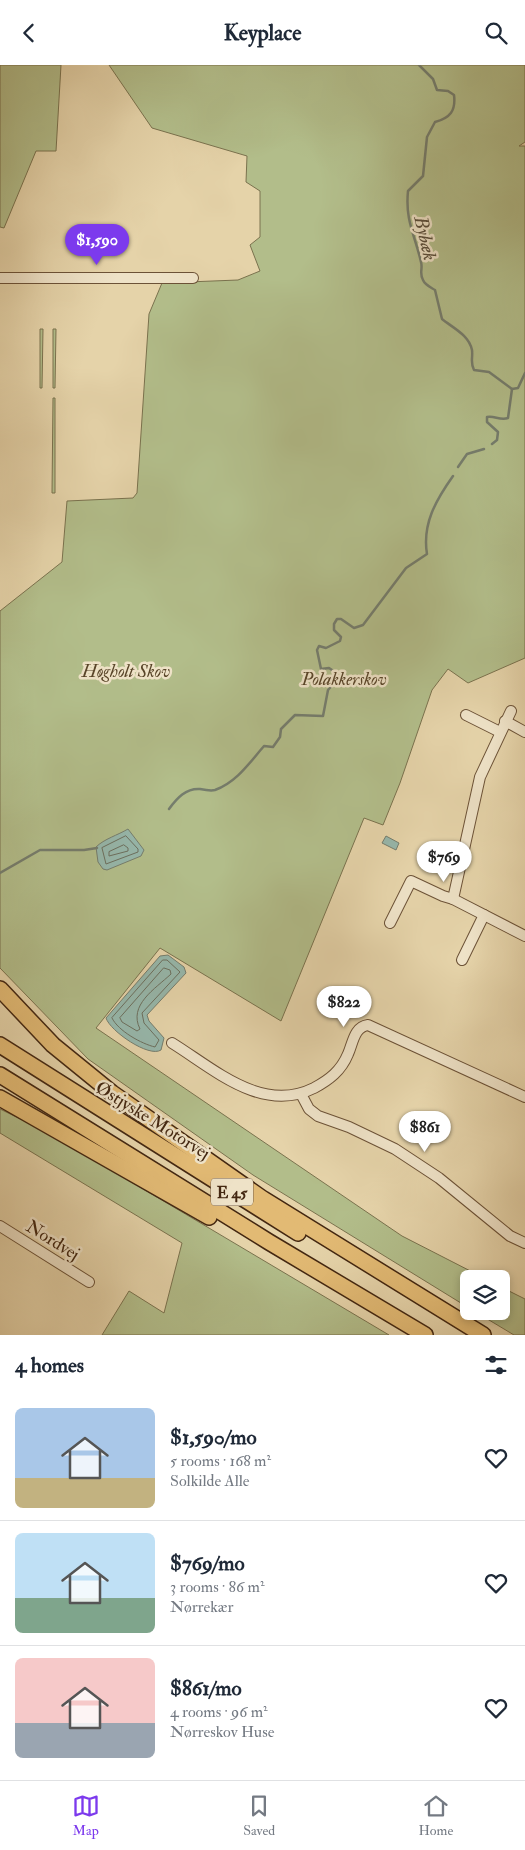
<!DOCTYPE html>
<meta charset="utf-8">
<style>
:root{--surface:#fff;--page:#f6f6f7;--text:#1f2937;--muted:#747a83;--line:#e0e1e3;--accent:#7c3aed}
body{margin:0;font-family:"IM FELL Double Pica",serif;background:var(--page);color:var(--text);height:100vh;display:flex;flex-direction:column;font-size:19px;white-space:nowrap}
*{box-sizing:border-box;margin:0}
p{font-size:16px;color:var(--muted)}
.icon{flex:none;width:28px;height:28px;fill:none;stroke:currentColor;stroke-width:2;stroke-linecap:round;stroke-linejoin:round}
.map{position:relative;height:1270px;overflow:hidden}
.panel{display:flex;flex-direction:column;background:var(--surface);flex:1}
.panel>*{flex:none}
.controls{position:absolute;left:460px;top:1205px;display:grid;gap:10px}
.controls a{display:grid;place-items:center;width:50px;height:50px;border-radius:8px;background:var(--surface);box-shadow:0 2px 8px #0003;font-size:25px}
.price{position:absolute;translate:-50% -42px;padding:0 11px;border-radius:18px;background:#fff;color:#222;font-size:16px;line-height:32px;filter:drop-shadow(0 1px 2px #0008)}
.price::after{content:'';position:absolute;left:50%;top:30px;width:15px;height:11px;margin-left:-8px;background:inherit;clip-path:polygon(0 0,100% 0,50% 100%)}
.price.current{background:var(--accent);color:#fff}
ul{padding:0;list-style:none}
li{display:flex;align-items:center;gap:15px;height:125px;padding:0 15px}
li+li{border-top:1px solid var(--line)}
li span{display:grid;place-items:center;flex:none;width:140px;height:100px;border-radius:8px;color:#555}
li>.icon{margin-inline-start:auto}
span .icon{width:60px;height:60px;fill:#fffc;stroke-width:1}
li b{font-size:21px}
h2{display:flex;justify-content:space-between;align-items:center;height:60px;padding:0 15px;font-size:21px}
header{display:flex;justify-content:space-between;align-items:center;height:65px;padding:0 15px;background:var(--surface);font-size:22px;font-weight:700}
.tabs{display:flex;justify-content:space-around;align-items:center;height:70px;border-top:1px solid var(--line);background:var(--surface);font-size:14px;color:var(--muted)}
.tabs a{display:grid;justify-items:center;gap:2px}
.tabs .current{color:var(--accent)}
.map>svg:first-child{display:block}
.green{fill:#b2bd8a;stroke:#7a724e}
.water{fill:#96b7ab;stroke:#757d6d}
.lines{fill:none;stroke-linecap:round;stroke-linejoin:round}
.shore{stroke:#6c6f5e;stroke-width:1}
.stream{stroke:#757d6d;stroke-width:2.5}
.minor-casing{stroke:#6c5237;stroke-width:12}
.highway-casing{stroke:#432711;stroke-width:18}
.minor{stroke:#eee2c7;stroke-width:10}
.highway{stroke:#e2ba74;stroke-width:15}
.labels{text-anchor:middle;stroke-width:5;stroke-linejoin:round;paint-order:stroke}
.shield{fill:#eee2c7;stroke:#765f48;stroke-width:1}
.shield-label{font-size:16px;font-weight:bold;fill:#432711}
.park-label{font-size:18px;font-style:italic;fill:#594529;stroke:#eee2c7}
.street-label{font-size:18px;fill:#432711;stroke:#eee2c7}
.water-label{font-size:19px;font-style:italic;fill:#584b38;stroke:#eee2c7}
</style>
<header><svg class="icon" aria-label="back" viewBox="0 0 24 24"><path d="M15 5l-7 7 7 7"/></svg>Keyplace<svg class="icon" aria-label="search" viewBox="0 0 24 24"><circle cx="10" cy="10" r="6"/><path d="M15 15l6 6"/></svg></header>
<div class="map">
<svg width="525" height="1270" viewBox="0 0 525 1270">
<rect width="100%" height="100%" fill="#e5d3a9"/>
<filter id="stains"><feTurbulence type="fractalNoise" baseFrequency=".004" numOctaves="4"/><feColorMatrix values="0 0 0 0 .2 0 0 0 0 .09 0 0 0 0 .02 0 0 0 .5 -.17"/></filter>
<radialGradient id="worn" r=".72"><stop offset=".6" stop-color="#630" stop-opacity="0"/><stop offset="1" stop-color="#630" stop-opacity=".3"/></radialGradient>
<!-- green -->
<g class="green">
<path d="M0,0h61l-5,86h-20l-32,77 -4,-1z"/>
<path d="M109,0h416v77l-6,4h6v512l-57,25 -20,-14 -16,21 -32,93 -17,42 -19,-7 -83,203 -121,-73 -64,80 306,208 84,43h-17v29l-216,-133 -165,-116 -88,-91v-357l62,-49 5,-61 66,-3 4,-5 12,-179 13,-31 76,-3 22,-9 -10,-26 10,-8v-46l-14,-9 1,-26 -95,-28z"/>
<path d="M40,264h3l-1,59h-2z"/>
<path d="M53,264h3l-1,59h-2z"/>
<path d="M53,333h2v95h-3z"/>
<path d="M0,1044l49,24 340,202h-287l27,-44 35,22 18,-70 -182,-110z"/>
<path d="M501,1222l24,12v36h-11l-40,-24h27z"/>
</g>
<!-- water -->
<g class="water">
<path d="M128,764l16,21 -3,6 -34,14 -4,-1 -5,-7 -2,-15c8,-8 22,-12 32,-18z"/>
<path d="M386,771l13,7 -3,7 -14,-7z"/>
<path d="M168,890l16,12 2,6 -39,42 2,6 15,17 -3,12c-12,8 -51,-19 -55,-32l54,-62z"/>
</g>
<g class="lines">
<!-- shore -->
<g class="shore">
<path d="M126,771l12,13v3l-32,12 -4,-16z"/>
<path d="M124,780l4,3v3l-19,5v-4z"/>
<path d="M163,895h4l13,12 -38,41 2,10 15,17 -4,7c-13,-3 -37,-16 -43,-29z"/>
<path d="M164,903l6,2 1,4c-16,15 -43,31 -31,55l-3,2 -15,-9 -2,-4z"/>
</g>
<!-- stream -->
<g class="stream">
<path d="M419,0l14,14 4,11 11,1 6,4c2,16 -4,23 -19,27l-8,15 -4,39 -15,15c-3,30 7,44 13,71 2,7 -2,11 2,18 2,5 7,7 12,10l7,29c11,9 27,16 30,31 1,8 -2,13 2,20l15,2 23,17 6,-1 7,-15"/>
<path d="M492,379l5,-4 1,-8 -11,-10v-5c7,-2 13,4 21,1l4,-29"/>
<path d="M458,402l9,-13 17,-5"/>
<path d="M169,744c8,-11 17,-21 31,-20 5,1 11,2 15,1 22,-8 35,-28 49,-44l9,1 7,-10 1,-8 14,-14 28,1 5,-26 6,-7 1,-11 -6,-4 -8,1 -4,-19 2,-4 7,2 14,-7 1,-4 -7,-7v-6l3,-5h4l13,9 9,-3 43,-57 21,-14c-5,-30 9,-54 26,-78"/>
<path d="M0,808l40,-23h44l13,-2"/>
</g>
<defs>
<g id="minor">
<path d="M0,213h193"/>
<path d="M466,650l34,17"/>
<path d="M505,656l20,11"/>
<path d="M453,834l27,-122 31,-66"/>
<path d="M390,858l21,-42 32,15 10,3 72,37"/>
<path d="M462,895l22,-45"/>
<path d="M172,978c42,26 90,71 142,45 15,-8 27,-17 34,-34 5,-11 6,-27 20,-29l157,72"/>
<path d="M301,1029l8,15 9,7 31,11 46,22 44,29 71,58 15,7"/>
<path d="M0,1161l89,56"/>
</g>
<g id="highway">
<path d="M0,924l53,56 59,48 151,106 220,136"/>
<path d="M0,980l298,188"/>
<path d="M0,1010l269,167 156,93"/>
<path d="M0,1033l209,119"/>
</g>
</defs>
<!-- minor casing -->
<use href="#minor" class="minor-casing"/>
<!-- highway casing -->
<use href="#highway" class="highway-casing"/>
<!-- minor -->
<use href="#minor" class="minor"/>
<!-- highway -->
<use href="#highway" class="highway"/>
</g>
<g class="labels">
<!-- shield labels -->
<rect class="shield" x="211" y="1113.5" width="42" height="27" rx="4"/>
<g class="shield-label">
<text x="232" y="1133">E 45</text>
</g>
<!-- park labels -->
<g class="park-label">
<text x="126" y="612">Høgholt Skov</text>
<text x="344" y="620">Polakkerskov</text>
</g>
<!-- street labels -->
<g class="street-label">
<text transform="translate(153 1055) rotate(32)" y="6">Østjyske Motorvej</text>
<text transform="translate(53 1175) rotate(32)" y="6">Nordvej</text>
</g>
<!-- water labels -->
<g class="water-label">
<text transform="translate(426 173) rotate(77)" y="7">Bybæk</text>
</g>
</g>
<rect width="100%" height="100%" filter="url(#stains)"/>
<rect width="100%" height="100%" fill="url(#worn)"/>
</svg>
<div class="controls">
<a><svg class="icon" aria-label="layers" viewBox="0 0 24 24"><path d="M12 4l9 5-9 5-9-5zM3 14l9 5 9-5"/></svg></a>
</div>
<b class="price current" style="left:97px;top:201px">$1,590</b>
<b class="price" style="left:444px;top:818px">$769</b>
<b class="price" style="left:344px;top:963px">$822</b>
<b class="price" style="left:425px;top:1088px">$861</b>
</div>
<section class="panel">
<h2>4 homes<svg class="icon" aria-label="filters" viewBox="0 0 24 24"><path d="M4 7h16M4 17h16"/><circle cx="9" cy="7" r="2"/><circle cx="15" cy="17" r="2"/></svg></h2>
<ul>
<li><span style="background:linear-gradient(#a9c7e8 70%,#c2b280 0)"><svg class="icon" aria-label="home" viewBox="0 0 24 24"><path d="M3 11l9-7 9 7M6 9v11h12V9"/></svg></span><div><b>$1,590/mo</b><p>5 rooms · 168 m²</p><p>Solkilde Alle</p></div><svg class="icon" aria-label="heart" viewBox="0 0 24 24"><path d="M12 20l-8-8c-3-5 5-10 8-4 3-6 11-1 8 4z"/></svg></li>
<li><span style="background:linear-gradient(#bfe0f5 65%,#7fa58c 0)"><svg class="icon" aria-label="home" viewBox="0 0 24 24"><path d="M3 11l9-7 9 7M6 9v11h12V9"/></svg></span><div><b>$769/mo</b><p>3 rooms · 86 m²</p><p>Nørrekær</p></div><svg class="icon" aria-label="heart" viewBox="0 0 24 24"><path d="M12 20l-8-8c-3-5 5-10 8-4 3-6 11-1 8 4z"/></svg></li>
<li><span style="background:linear-gradient(#f6c9c9 65%,#9aa5b1 0)"><svg class="icon" aria-label="home" viewBox="0 0 24 24"><path d="M3 11l9-7 9 7M6 9v11h12V9"/></svg></span><div><b>$861/mo</b><p>4 rooms · 96 m²</p><p>Nørreskov Huse</p></div><svg class="icon" aria-label="heart" viewBox="0 0 24 24"><path d="M12 20l-8-8c-3-5 5-10 8-4 3-6 11-1 8 4z"/></svg></li>
</ul>
</section>
<nav class="tabs">
<a class="current"><svg class="icon" aria-label="map" viewBox="0 0 24 24"><path d="M3 6l6-2 6 2 6-2v14l-6 2-6-2-6 2zM9 4v14M15 6v14"/></svg>Map</a>
<a><svg class="icon" aria-label="saved" viewBox="0 0 24 24"><path d="M7 4h10v16l-5-4-5 4z"/></svg>Saved</a>
<a><svg class="icon" aria-label="home" viewBox="0 0 24 24"><path d="M3 11l9-7 9 7M6 9v11h12V9"/></svg>Home</a>
</nav>
